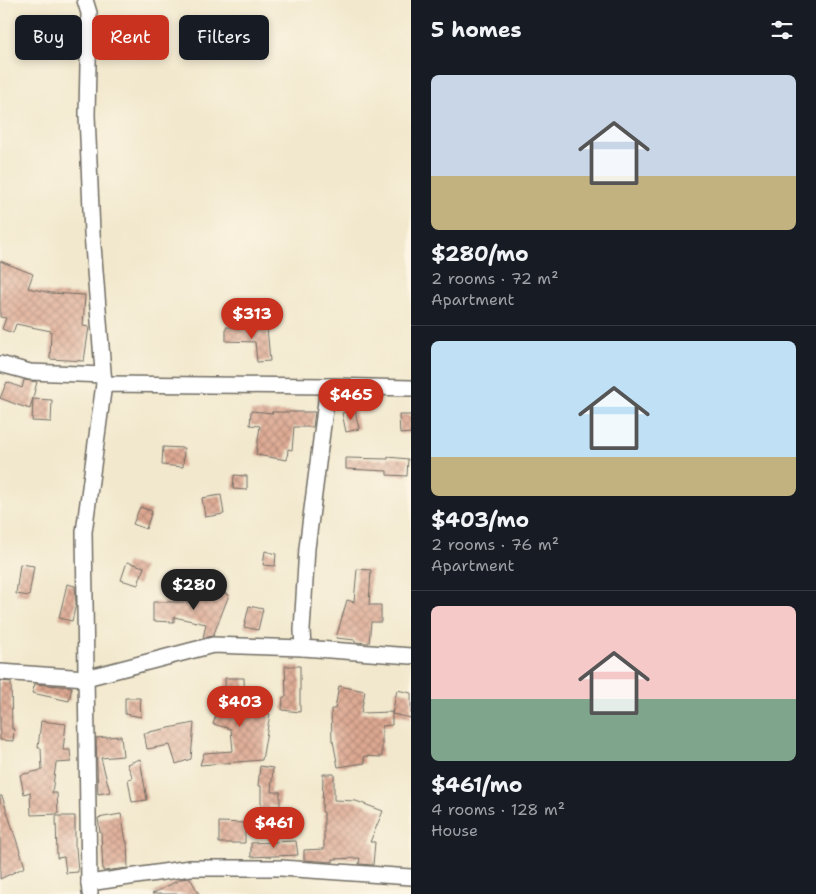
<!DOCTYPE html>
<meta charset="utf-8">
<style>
:root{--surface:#171b24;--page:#20242c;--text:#f1f3f6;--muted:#9ea1a6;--line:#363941;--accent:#c8321e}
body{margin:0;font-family:"Shantell Sans",sans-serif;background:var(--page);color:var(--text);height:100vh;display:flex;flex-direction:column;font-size:19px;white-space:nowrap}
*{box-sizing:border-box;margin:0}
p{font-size:16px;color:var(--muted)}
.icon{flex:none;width:28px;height:28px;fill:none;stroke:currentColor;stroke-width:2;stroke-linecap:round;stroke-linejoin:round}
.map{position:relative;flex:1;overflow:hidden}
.details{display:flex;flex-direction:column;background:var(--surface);width:405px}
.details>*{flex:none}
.guide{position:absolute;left:15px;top:15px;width:320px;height:45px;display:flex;gap:10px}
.price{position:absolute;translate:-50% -42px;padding:0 11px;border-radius:18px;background:var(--accent);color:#fff;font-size:16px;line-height:32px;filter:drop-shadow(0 1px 2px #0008)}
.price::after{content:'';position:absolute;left:50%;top:30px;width:15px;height:11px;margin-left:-8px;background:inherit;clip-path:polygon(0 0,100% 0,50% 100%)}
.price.active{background:#222;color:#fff}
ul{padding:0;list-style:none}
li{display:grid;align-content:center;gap:10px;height:265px;padding:0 20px}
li+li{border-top:1px solid var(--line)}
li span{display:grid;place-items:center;height:155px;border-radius:8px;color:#555}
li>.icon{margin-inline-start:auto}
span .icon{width:90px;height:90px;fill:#fffc;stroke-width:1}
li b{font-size:21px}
h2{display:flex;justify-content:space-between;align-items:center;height:60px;padding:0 20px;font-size:21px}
.tag{padding:0 18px;border-radius:8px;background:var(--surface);box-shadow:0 2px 8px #0003;font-size:18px;line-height:45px}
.tag.active{background:var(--accent);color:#fff}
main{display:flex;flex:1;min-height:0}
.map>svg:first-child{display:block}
.building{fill:url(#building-cross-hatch)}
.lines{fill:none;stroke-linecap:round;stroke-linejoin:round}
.minor-casing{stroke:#716d64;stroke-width:18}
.minor{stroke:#fff;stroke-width:15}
</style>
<main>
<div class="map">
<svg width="411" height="894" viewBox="0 0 411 894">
<defs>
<pattern id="building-cross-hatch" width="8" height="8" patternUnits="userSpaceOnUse" patternTransform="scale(1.25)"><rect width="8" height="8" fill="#dda892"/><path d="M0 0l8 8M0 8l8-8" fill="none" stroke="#b38977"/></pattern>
</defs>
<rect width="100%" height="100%" fill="#fcf5e5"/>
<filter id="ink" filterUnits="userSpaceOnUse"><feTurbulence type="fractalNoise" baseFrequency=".02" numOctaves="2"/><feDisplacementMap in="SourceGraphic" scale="10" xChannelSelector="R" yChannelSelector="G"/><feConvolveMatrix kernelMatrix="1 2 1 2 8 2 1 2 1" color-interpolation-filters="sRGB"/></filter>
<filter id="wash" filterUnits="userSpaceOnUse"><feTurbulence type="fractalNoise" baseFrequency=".0096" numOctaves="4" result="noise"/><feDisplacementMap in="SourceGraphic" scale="20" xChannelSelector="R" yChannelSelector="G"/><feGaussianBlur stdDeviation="1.12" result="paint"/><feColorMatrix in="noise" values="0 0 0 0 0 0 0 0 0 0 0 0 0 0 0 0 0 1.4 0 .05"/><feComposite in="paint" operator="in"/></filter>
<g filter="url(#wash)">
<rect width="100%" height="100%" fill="#f2e8cd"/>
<g id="blocks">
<!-- building -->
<g class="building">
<path d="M0,261l33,13 -5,14 23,5 34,2 -2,31 6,1 -5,34 -34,-2 1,-28 -35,-7 -3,9 -11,-4 4,-11 -6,-1z"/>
<path d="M226,327h19v2l22,-2 3,34 -13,1 -2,-20 -29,-1z"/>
<path d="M24,380l13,2 -7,27 -12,-4 -18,-7 7,-16 15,6z"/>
<path d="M33,399l19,1 -1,22 -19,-1z"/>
<path d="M355,410l4,19 -13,3 -4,-19z"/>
<path d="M251,411l22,2 -1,-1h43l-2,15h-19l-2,23 -4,-1 -1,11 -31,-5 4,-29 -10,-1z"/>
<path d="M399,415h12v18l-11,1z"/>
<path d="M163,447l21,1 -1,19 -21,-2z"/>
<path d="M388,457l20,2 -1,17 -20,-1v-4l-41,-2v-11l42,1z"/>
<path d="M234,475l13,1v14l-14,-1z"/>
<path d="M221,495l3,19 -19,3 -3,-19z"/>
<path d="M140,507l12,4 -6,18 -13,-5z"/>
<path d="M265,551l11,3 -1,12 -12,-1z"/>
<path d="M127,562l17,5 -6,18 -17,-5z"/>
<path d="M20,564l14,2 -5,30 -13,-2z"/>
<path d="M357,569l14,1 -2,35h12v17h-10l-2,21 -14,-1v-2l-19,-2 11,-38 7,2z"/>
<path d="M67,584l8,2 1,18 -4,17 -13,-3z"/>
<path d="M217,590l12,5 -16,41 -10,2 3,-14 -32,-7v5l-21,-1v-19h40l3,-11 19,5z"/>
<path d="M249,606l14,3 -5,21 -14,-3z"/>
<path d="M285,666h15v46l-18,-2 1,-13h3z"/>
<path d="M225,678h19l1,32 25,4 -8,46 -62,5 4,-12 29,-2 -2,-22 -18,-5 6,-17 7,3z"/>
<path d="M0,681l11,1 1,47h2l-1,12 -13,-1z"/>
<path d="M35,684l37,3 -3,14 -37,-8z"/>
<path d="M339,686l26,5 -4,22 31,-1v13l-10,1v31l-18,-1 1,7 -27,4 -5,-26h-1l-1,-32h4z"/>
<path d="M397,690l14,3v25l-19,-4z"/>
<path d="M125,698h15l1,19 -16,-3z"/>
<path d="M41,721l25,3 -3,26h7l1,12 -15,1 -4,30h5l1,21 -27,1 -1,-23 -6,2 -4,-19 22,-5 -1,-22h-3z"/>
<path d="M194,723l-3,36 -15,5 -6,-19 -23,4 -3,-16h5v-1z"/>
<path d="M121,736l2,20 -22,2 9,34 -12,2 -2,-56z"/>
<path d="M140,759l7,41 -15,2 -4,-23 5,-1 -6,-14z"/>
<path d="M260,766l13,2 -2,24h9v14h-11v5l-8,-1v-24h-3z"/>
<path d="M323,774h11v26l22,1 27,10 -13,31h5l-2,23 -14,-1 1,-6 -27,1v3l-29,-2v-10l20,-1v-37h-2z"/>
<path d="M0,796h2l23,71 -25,12z"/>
<path d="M121,814l5,27h1l1,27 -25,3 -2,-39h-1l-2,-14z"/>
<path d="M56,816h19v31h1l2,25 -12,1 -2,-16 -7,1z"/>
<path d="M219,822l26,1v20h-26z"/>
<path d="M296,841l2,14 -47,2v-14z"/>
<path d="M190,878l9,16h-47l29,-15z"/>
</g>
</g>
</g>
<g filter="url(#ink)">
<use href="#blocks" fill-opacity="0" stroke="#716d64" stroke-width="1"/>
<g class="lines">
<defs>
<g id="minor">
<path d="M85,0l4,13 -2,102 5,118 12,151"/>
<path d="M0,364l30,8 73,3"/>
<path d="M303,648l-1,-18 5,-82 21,-162"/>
<path d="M0,672l86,6 127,-33 90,3 108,8"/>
<path d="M89,883l101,-15h91l130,9"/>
<path d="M90,893l-1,-10 -5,-351 20,-148 224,2 83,2"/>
</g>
</defs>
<!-- minor casing -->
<use href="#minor" class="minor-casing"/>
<!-- minor -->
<use href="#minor" class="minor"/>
</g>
</g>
</svg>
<b class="price" style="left:252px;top:340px">$313</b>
<b class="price" style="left:351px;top:421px">$465</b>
<b class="price active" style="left:194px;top:611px">$280</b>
<b class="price" style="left:240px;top:728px">$403</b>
<b class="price" style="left:274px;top:849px">$461</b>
<div class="guide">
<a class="tag">Buy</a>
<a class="tag active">Rent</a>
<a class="tag">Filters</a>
</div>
</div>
<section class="details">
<h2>5 homes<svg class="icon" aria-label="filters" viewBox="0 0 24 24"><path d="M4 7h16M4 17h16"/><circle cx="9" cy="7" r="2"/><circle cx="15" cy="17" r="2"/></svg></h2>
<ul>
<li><span style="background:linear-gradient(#c9d6e8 65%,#c2b280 0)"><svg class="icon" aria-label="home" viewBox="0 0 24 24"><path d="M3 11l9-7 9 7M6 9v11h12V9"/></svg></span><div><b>$280/mo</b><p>2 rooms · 72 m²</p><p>Apartment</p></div></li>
<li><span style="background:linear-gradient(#bfe0f5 75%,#c2b280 0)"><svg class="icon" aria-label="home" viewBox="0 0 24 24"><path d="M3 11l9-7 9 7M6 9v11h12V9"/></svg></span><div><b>$403/mo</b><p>2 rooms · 76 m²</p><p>Apartment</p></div></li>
<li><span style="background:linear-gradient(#f6c9c9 60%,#7fa58c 0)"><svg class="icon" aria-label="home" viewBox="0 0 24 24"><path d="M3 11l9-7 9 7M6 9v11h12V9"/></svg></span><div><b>$461/mo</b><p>4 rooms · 128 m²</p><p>House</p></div></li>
</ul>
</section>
</main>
